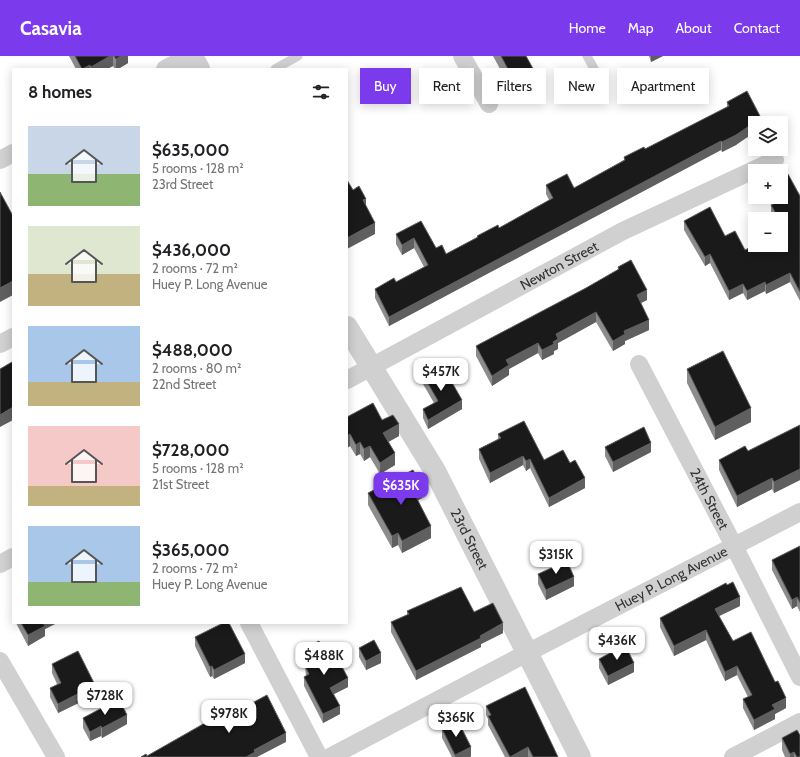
<!DOCTYPE html>
<meta charset="utf-8">
<style>
:root{--surface:#fff;--page:#f6f6f6;--text:#202124;--muted:#757577;--accent:#7c3aed}
body{margin:0;font-family:Cabin,sans-serif;background:var(--page);color:var(--text);height:100vh;display:flex;flex-direction:column;font-size:15px;white-space:nowrap}
*{box-sizing:border-box;margin:0}
p{font-size:13px;color:var(--muted)}
.icon{flex:none;width:22px;height:22px;fill:none;stroke:currentColor;stroke-width:2;stroke-linecap:round;stroke-linejoin:round}
.map{position:relative;flex:1;overflow:hidden}
.side{position:absolute;left:12px;top:12px;width:336px;height:556px;display:flex;flex-direction:column;background:var(--surface);border-radius:0px;box-shadow:0 2px 10px #0003}
.side>*{flex:none}
.banner{position:absolute;left:360px;top:12px;width:380px;height:36px;display:flex;gap:8px}
.controls{position:absolute;left:748px;top:60px;display:grid;gap:8px}
.controls a{display:grid;place-items:center;width:40px;height:40px;border-radius:0px;background:var(--surface);box-shadow:0 2px 10px #0003;font-size:20px}
.price{position:absolute;translate:-50% -34px;padding:0 9px;border-radius:8px;background:#fff;color:#222;font-size:13px;line-height:26px;filter:drop-shadow(0 1px 2px #0008)}
.price::after{content:'';position:absolute;left:50%;top:24px;width:12px;height:9px;margin-left:-6px;background:inherit;clip-path:polygon(0 0,100% 0,50% 100%)}
.price.selected{background:var(--accent);color:#fff}
ul{padding:0;list-style:none}
li{display:flex;align-items:center;gap:12px;height:100px;padding:0 16px}
li span{display:grid;place-items:center;flex:none;width:112px;height:80px;border-radius:0px;color:#555}
li>.icon{margin-inline-start:auto}
span .icon{width:48px;height:48px;fill:#fffc;stroke-width:1}
li b{font-size:17px}
h2{display:flex;justify-content:space-between;align-items:center;height:48px;padding:0 16px;font-size:17px}
.chip{padding:0 14px;border-radius:0px;background:var(--surface);box-shadow:0 2px 10px #0003;font-size:14px;line-height:36px}
.chip.selected{background:var(--accent);color:#fff}
header{display:flex;align-items:center;gap:24px;box-sizing:border-box;height:56px;padding:0 20px;background:var(--accent);color:#fff}
header strong{font-size:19px}
nav{display:flex;gap:22px;margin-inline-start:auto;font-size:14px}
.map>svg:first-child{display:block}
.lines{fill:none;stroke-linecap:round;stroke-linejoin:round}
.service{stroke:#d0d0d0;stroke-width:9}
.minor{stroke:#d0d0d0;stroke-width:18}
.tertiary{stroke:#d0d0d0;stroke-width:22}
.wall{fill:#8c8c8c}
.shaded-wall{fill:#5f5f5f}
.building{fill:#1a1a1a;stroke:#5f5f5f}
.labels{text-anchor:middle;stroke-width:4;stroke-linejoin:round;paint-order:stroke}
.street-label{font-size:14px;fill:#333;stroke:#fff}
</style>
<header>
<strong>Casavia</strong>
<nav><a>Home</a><a>Map</a><a>About</a><a>Contact</a></nav>
</header>
<div class="map">
<svg width="800" height="701" viewBox="0 0 800 701">
<rect width="100%" height="100%" fill="#fff"/>
<g class="lines">
<!-- service -->
<g class="service">
<path d="M587,0l15,27"/>
<path d="M275,13l23,-13"/>
</g>
<!-- minor -->
<g class="minor">
<path d="M462,0l27,48"/>
<path d="M165,13l24,-13"/>
<path d="M0,104l13,-7"/>
<path d="M0,288l13,-7"/>
<path id="s1" d="M639,308l95,182 66,131"/>
<path id="s2" d="M347,324l276,-149 152,-71"/>
<path d="M0,508l13,-7"/>
<path d="M249,567l70,134"/>
<path d="M0,605l56,96"/>
<path id="s3" d="M330,701l197,-104 273,-141"/>
<path d="M733,701l67,-35"/>
</g>
<!-- tertiary -->
<g class="tertiary">
<path d="M192,0l7,13"/>
<path id="s4" d="M347,271l88,144 145,286"/>
</g>
</g>
<!-- wall -->
<g class="wall">
<path d="M69,0h59v7l-10,6h-3l-2,-3 -6,3h-31z"/>
<path d="M493,0h33l10,32 -17,9 -6,-9 -2,1z"/>
<path d="M649,0h14l-12,6z"/>
<path d="M727,46l34,21 -25,22 -14,7 -1,-2 -332,176 -14,-28v-9l21,-7 28,-15 -10,-19 -12,7 -6,-11v-10l25,-13 15,27 10,6 31,-16v-2l22,-8 50,-28 -3,-6v-9l28,3 50,-28v-3l21,-8 82,-42z"/>
<path d="M800,140v105l-10,-19 -24,12 -1,-3 -18,9 -4,-7 -14,7 -19,-37 -5,3 -21,-36v-9l41,15 20,14 14,1 22,-6v-26h-7l-3,-5v-9l3,-1 -4,-7h11z"/>
<path d="M618,211l29,33 -6,3 8,27 -24,11v3l-12,7 -17,-29 -38,21v6l-4,2v3l-12,6 -4,-7 -29,16v6l-17,11 -16,-30v-10l110,-58 32,-18z"/>
<path d="M687,313l64,53 -36,18 -28,-57z"/>
<path d="M423,319l39,34 -34,20 -5,-11v-9l11,-6 -11,-19z"/>
<path d="M347,361l35,3 17,16 -11,6 7,23 -15,9 -10,-17 -6,4 -4,-7 -4,2 -6,-10 -3,2z"/>
<path d="M800,369v55l-26,13 -2,-4 -35,18 -18,-37v-10l29,-9z"/>
<path d="M498,378l46,26 26,3 15,25 -36,19 -19,-39 -4,3 -3,-6 -33,18 -11,-24v-10l19,-10z"/>
<path d="M605,391l46,5 -38,20 -8,-16z"/>
<path d="M368,437l54,5 -4,2 13,38 -29,15 -4,-8 -6,3 -24,-43z"/>
<path d="M800,490v66l-3,-6 -5,3 -20,-39v-10z"/>
<path d="M538,518l36,12 -28,14 -8,-16z"/>
<path d="M13,549v13l-1,-2v-10z"/>
<path d="M740,550l-21,10 14,25 53,67 -11,6v5l-21,11 -11,-22v-9l5,-2 -11,-22 -12,6 -19,-41 -32,16 -14,-29v-9z"/>
<path d="M407,555l67,1 29,21 -22,11v3l-65,33 -25,-48v-10l16,-7z"/>
<path d="M16,567h41l-12,6v7l-17,10z"/>
<path d="M195,581l50,26 -31,16 -2,-3 -2,1 -15,-31z"/>
<path d="M359,592l22,15 -15,7 -7,-13z"/>
<path d="M303,593l22,5 23,33 -14,7 6,20 -17,9 -19,-37v-9l2,-1 -1,-10h2l-4,-9z"/>
<path d="M599,603l35,13 -26,13 -9,-17z"/>
<path d="M52,608l43,31 -37,18 -8,-16v-9l7,-4 -5,-11z"/>
<path d="M486,650l72,51h-53l-17,-32v-6l-2,-4z"/>
<path d="M83,662l44,6 -25,14 -1,-2 -11,5 -7,-13z"/>
<path d="M442,673l29,27 -1,1h-18l-10,-19z"/>
<path d="M782,682l18,19h-15l-3,-7z"/>
</g>
<!-- shaded-wall -->
<g class="shaded-wall">
<path d="M110,0h3v10l-6,3h-16v-2z"/>
<path d="M121,0h7v7l-10,6h-2v-10z"/>
<path d="M651,0h12l-12,6z"/>
<path d="M90,9v4h-8z"/>
<path d="M513,18v14l-2,1v-14z"/>
<path d="M536,18v14l-17,9v-13z"/>
<path d="M761,62v5h-6v9l-19,13 -14,7v-10z"/>
<path d="M721,85v9l-332,176v-9z"/>
<path d="M366,143v11l-3,-10z"/>
<path d="M375,167v11l-28,15v-11z"/>
<path d="M414,182v10l-12,7v-10z"/>
<path d="M710,198v9l-5,3v-9z"/>
<path d="M790,217v9l-24,12v-9z"/>
<path d="M13,225v14l-13,7v-14z"/>
<path d="M765,226v9l-18,9v-9z"/>
<path d="M743,228v9l-14,7v-9z"/>
<path d="M647,234v10l-10,5v-10z"/>
<path d="M596,256v10l-38,21v6l-4,2v3l-12,6v-10l14,-16z"/>
<path d="M649,264v10l-24,11v3l-12,7v-10l11,-10z"/>
<path d="M538,287v10l-29,16v6l-17,11v-10l14,-16z"/>
<path d="M462,344v9l-34,20v-9z"/>
<path d="M13,351v13l-13,7v-12z"/>
<path d="M751,352v14l-36,18v-13z"/>
<path d="M399,368v12l-16,9v-12z"/>
<path d="M350,378v12l-3,2v-12z"/>
<path d="M360,386v12l-4,2v-11z"/>
<path d="M651,387v9l-38,20v-10z"/>
<path d="M370,390v11l-6,4v-12z"/>
<path d="M395,397v12l-15,9v-11z"/>
<path d="M523,400v9l-33,18v-10z"/>
<path d="M530,403v9l-4,3v-10z"/>
<path d="M800,413v11l-26,13v-11z"/>
<path d="M585,422v10l-36,19v-9z"/>
<path d="M772,422v11l-35,18v-11z"/>
<path d="M422,430v12l-9,5v-12z"/>
<path d="M431,470v12l-29,15v-12z"/>
<path d="M398,477v12l-6,3v-12z"/>
<path d="M574,521v9l-28,14v-10z"/>
<path d="M740,541v9l-25,12v-9z"/>
<path d="M797,541v9l-5,3v-9z"/>
<path d="M42,567h15l-12,6v7l-17,10v-11z"/>
<path d="M503,567v10l-22,11v3l-65,33v-9z"/>
<path d="M706,574v10l-32,16v-10z"/>
<path d="M381,597v10l-15,7v-9z"/>
<path d="M245,598v9l-31,16v-9z"/>
<path d="M634,607v9l-26,13v-9z"/>
<path d="M212,610v10l-2,1v-10z"/>
<path d="M737,610v9l-12,6v-9z"/>
<path d="M348,622v9l-18,9v-8z"/>
<path d="M95,629v10l-37,18v-9z"/>
<path d="M786,642v10l-11,6v5l-21,11v-10l18,-15z"/>
<path d="M340,650v8l-17,9v-9z"/>
<path d="M127,659v9l-25,14v-10z"/>
<path d="M101,670v10l-11,5v-9z"/>
<path d="M286,677v9l-29,15h-11l8,-7z"/>
<path d="M471,691v9l-1,1h-15v-2z"/>
<path d="M528,691v10h-18z"/>
<path d="M794,696v5h-4v-3z"/>
</g>
<!-- building -->
<g class="building">
<path d="M75,0h35l-19,11 -1,-2 -8,4z"/>
<path d="M114,0h7l-5,3z"/>
<path d="M501,0h25l10,18 -17,10 -6,-10 -2,1z"/>
<path d="M747,35l14,27 -25,17 -14,7 -1,-1 -332,176 -14,-28 19,-11 2,4 32,-17 -14,-27 -12,7 -6,-11 25,-13 15,27 6,-3 4,9 32,-17 -1,-1 21,-11 1,3 54,-30 -7,-13 21,-11 7,14 51,-28 -1,-3 20,-10 1,2 84,-43 -2,-4z"/>
<path d="M788,118l12,22v96l-10,-19 -24,12 -1,-3 -18,9 -4,-7 -14,7 -19,-37 -5,3 -21,-36 26,-14 15,29 10,-5 10,19 10,-5h1l3,6 13,-6h9v-16l3,-1 -3,-6v-3h-2l-8,-14 6,-3 -2,-5h6v-20z"/>
<path d="M347,124l6,10 6,-4 7,13 -3,1 12,23 -28,15z"/>
<path d="M0,136l13,24v65l-13,7z"/>
<path d="M631,204l16,30 -10,5 12,25 -25,11 1,3 -12,7 -17,-29 -40,22 2,5 -5,3 1,2 -12,6 -4,-7 -32,17 3,5 -17,11 -16,-30 110,-58 33,-19 -1,-2z"/>
<path d="M723,295l28,57 -36,19 -28,-58z"/>
<path d="M12,306l1,2v43l-13,8v-46z"/>
<path d="M442,309l20,35 -34,20 -5,-11 15,-8 -15,-26z"/>
<path d="M373,347l9,17 11,-5 6,9 -16,9 12,20 -15,10 -10,-17 -6,3 -4,-7 -4,3 -6,-11 -3,2v-19z"/>
<path d="M524,365l20,39 19,-10 7,13 5,-3 10,18 -36,20 -19,-39 -4,2 -3,-5 -33,17 -11,-24 22,-11 -3,-4z"/>
<path d="M800,369v44l-26,13 -2,-4 -35,18 -18,-36 26,-14 3,5z"/>
<path d="M644,371l7,16 -38,19 -8,-15z"/>
<path d="M413,414l9,16 -9,5 18,35 -29,15 -4,-8 -6,3 -24,-43z"/>
<path d="M800,490v57l-3,-6 -5,3 -20,-40z"/>
<path d="M567,505l7,16 -28,13 -8,-16z"/>
<path d="M733,526l7,15 -25,12 18,32 18,-9 24,50 3,-1 8,17 -14,7 3,4 -21,11 -11,-21 9,-4 -15,-29 -12,6 -19,-42 -32,16 -14,-28 66,-35 1,2z"/>
<path d="M461,531l13,25 19,-9 10,20 -23,13 1,2 -65,33 -25,-49 18,-8 -2,-3z"/>
<path d="M21,567h22l2,3 -17,9z"/>
<path d="M223,567h6l16,31 -31,16 -2,-4 -2,1 -15,-30z"/>
<path d="M374,584l7,13 -15,8 -7,-13z"/>
<path d="M319,585l6,13 8,-4 15,28 -18,10 10,18 -17,8 -19,-37 5,-3 -4,-8 5,-2 -7,-15z"/>
<path d="M625,589l9,18 -26,13 -9,-17z"/>
<path d="M78,595l17,34 -37,19 -8,-16 11,-5 -9,-19z"/>
<path d="M525,631l33,70h-25l-5,-10 -18,10 -22,-41 3,-1 -5,-9z"/>
<path d="M267,639l19,38 -32,17 1,2 -9,5h-105l5,-3 1,2 72,-41 18,-8 2,3z"/>
<path d="M119,643l8,16 -25,13 -1,-2 -11,6 -7,-14z"/>
<path d="M458,665l13,26 -16,8 -13,-26z"/>
<path d="M797,674l3,5v22h-3l-3,-5 -4,2 -8,-16z"/>
</g>
<g class="labels">
<!-- street labels -->
<g class="street-label">
<text dy="5" stroke="none"><textPath href="#s2" startOffset="241">Newton Street</textPath></text>
<text dy="5" stroke="none"><textPath href="#s1" startOffset="152">24th Street</textPath></text>
<text dy="5" stroke="none"><textPath href="#s4" startOffset="245">23rd Street</textPath></text>
<text dy="5" stroke="none"><textPath href="#s3" startOffset="385">Huey P. Long Avenue</textPath></text>
</g>
</g>
</svg>
<div class="controls">
<a><svg class="icon" aria-label="layers" viewBox="0 0 24 24"><path d="M12 4l9 5-9 5-9-5zM3 14l9 5 9-5"/></svg></a>
<a>+</a>
<a>−</a>
</div>
<b class="price" style="left:441px;top:336px">$457K</b>
<b class="price selected" style="left:401px;top:450px">$635K</b>
<b class="price" style="left:556px;top:519px">$315K</b>
<b class="price" style="left:617px;top:605px">$436K</b>
<b class="price" style="left:324px;top:620px">$488K</b>
<b class="price" style="left:105px;top:660px">$728K</b>
<b class="price" style="left:229px;top:678px">$978K</b>
<b class="price" style="left:456px;top:682px">$365K</b>
<div class="banner">
<a class="chip selected">Buy</a>
<a class="chip">Rent</a>
<a class="chip">Filters</a>
<a class="chip">New</a>
<a class="chip">Apartment</a>
</div>
<section class="side">
<h2>8 homes<svg class="icon" aria-label="filters" viewBox="0 0 24 24"><path d="M4 7h16M4 17h16"/><circle cx="9" cy="7" r="2"/><circle cx="15" cy="17" r="2"/></svg></h2>
<ul>
<li><span style="background:linear-gradient(#c9d6e8 60%,#8fb573 0)"><svg class="icon" aria-label="home" viewBox="0 0 24 24"><path d="M3 11l9-7 9 7M6 9v11h12V9"/></svg></span><div><b>$635,000</b><p>5 rooms · 128 m²</p><p>23rd Street</p></div></li>
<li><span style="background:linear-gradient(#dfe7d0 60%,#c2b280 0)"><svg class="icon" aria-label="home" viewBox="0 0 24 24"><path d="M3 11l9-7 9 7M6 9v11h12V9"/></svg></span><div><b>$436,000</b><p>2 rooms · 72 m²</p><p>Huey P. Long Avenue</p></div></li>
<li><span style="background:linear-gradient(#a9c7e8 70%,#c2b280 0)"><svg class="icon" aria-label="home" viewBox="0 0 24 24"><path d="M3 11l9-7 9 7M6 9v11h12V9"/></svg></span><div><b>$488,000</b><p>2 rooms · 80 m²</p><p>22nd Street</p></div></li>
<li><span style="background:linear-gradient(#f6c9c9 75%,#c2b280 0)"><svg class="icon" aria-label="home" viewBox="0 0 24 24"><path d="M3 11l9-7 9 7M6 9v11h12V9"/></svg></span><div><b>$728,000</b><p>5 rooms · 128 m²</p><p>21st Street</p></div></li>
<li><span style="background:linear-gradient(#a9c7e8 70%,#8fb573 0)"><svg class="icon" aria-label="home" viewBox="0 0 24 24"><path d="M3 11l9-7 9 7M6 9v11h12V9"/></svg></span><div><b>$365,000</b><p>2 rooms · 72 m²</p><p>Huey P. Long Avenue</p></div></li>
</ul>
</section>
</div>
